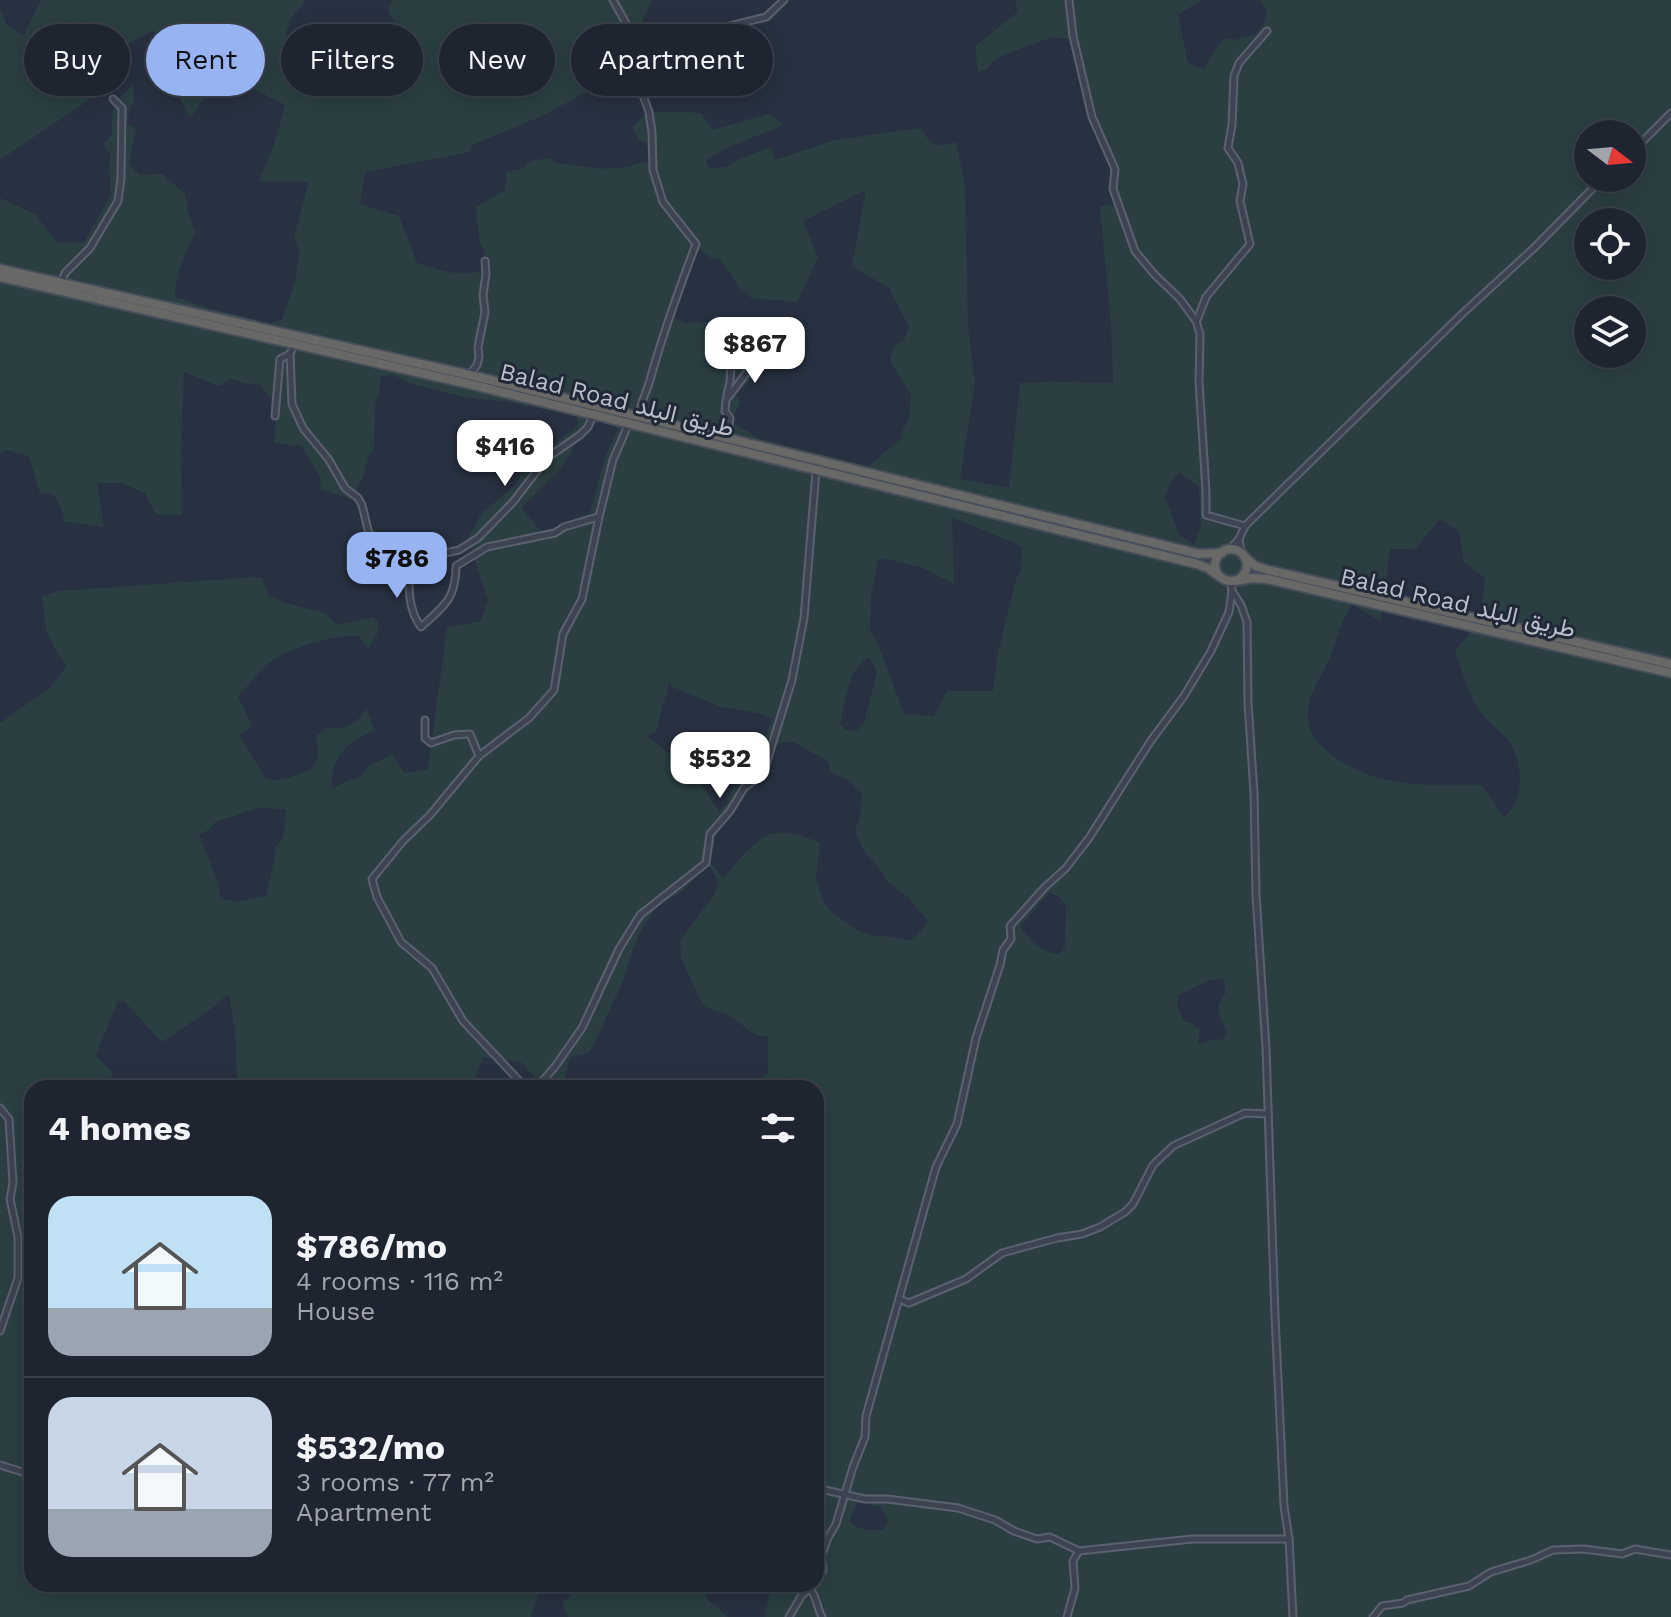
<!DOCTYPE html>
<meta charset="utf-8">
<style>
:root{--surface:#1e2531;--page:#262d39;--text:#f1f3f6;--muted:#a1a5ab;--line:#3c424d;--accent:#97b3f2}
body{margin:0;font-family:"Work Sans",Vazirmatn,sans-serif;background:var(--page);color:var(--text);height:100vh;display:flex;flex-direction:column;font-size:30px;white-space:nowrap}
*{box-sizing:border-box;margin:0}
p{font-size:26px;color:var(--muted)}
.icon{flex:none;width:44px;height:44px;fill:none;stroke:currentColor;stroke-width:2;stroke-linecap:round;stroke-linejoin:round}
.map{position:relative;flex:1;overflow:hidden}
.drawer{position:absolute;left:24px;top:1080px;width:800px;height:512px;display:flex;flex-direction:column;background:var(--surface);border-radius:24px;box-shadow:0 4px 20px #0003,0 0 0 2px var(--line)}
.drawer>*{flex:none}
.top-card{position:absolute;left:24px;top:24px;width:800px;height:72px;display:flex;gap:16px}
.needle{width:52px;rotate:106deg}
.buttons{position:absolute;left:1574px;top:120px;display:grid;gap:16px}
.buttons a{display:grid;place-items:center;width:72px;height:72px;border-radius:50%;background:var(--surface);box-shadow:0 4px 20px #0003,0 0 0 2px var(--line);font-size:40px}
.price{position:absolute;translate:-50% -68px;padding:0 18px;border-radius:16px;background:#fff;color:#222;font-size:26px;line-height:52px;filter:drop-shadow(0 2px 4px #0008)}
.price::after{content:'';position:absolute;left:50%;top:48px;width:24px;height:18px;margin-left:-12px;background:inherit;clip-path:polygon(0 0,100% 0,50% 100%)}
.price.active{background:var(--accent);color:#111}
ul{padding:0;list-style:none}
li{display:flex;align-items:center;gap:24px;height:200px;padding:0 24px}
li+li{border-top:2px solid var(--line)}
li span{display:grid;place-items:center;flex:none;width:224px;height:160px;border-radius:24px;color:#555}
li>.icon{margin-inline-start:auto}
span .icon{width:96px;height:96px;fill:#fffc;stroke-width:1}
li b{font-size:34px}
h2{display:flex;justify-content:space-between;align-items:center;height:96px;padding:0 24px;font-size:34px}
.tag{padding:0 28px;border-radius:36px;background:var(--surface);box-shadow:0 4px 20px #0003,0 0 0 2px var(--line);font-size:28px;line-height:72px}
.tag.active{background:var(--accent);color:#111}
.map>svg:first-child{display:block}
.green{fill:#2b3f43;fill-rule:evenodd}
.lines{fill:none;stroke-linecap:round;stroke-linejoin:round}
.minor-casing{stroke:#5b616e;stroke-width:9}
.trunk-casing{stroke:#474e5b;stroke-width:12}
.minor{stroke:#3d4351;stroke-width:5}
.trunk{stroke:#686866;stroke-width:8}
.labels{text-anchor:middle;stroke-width:6;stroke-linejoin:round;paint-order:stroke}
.street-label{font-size:24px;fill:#babfcb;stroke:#212836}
</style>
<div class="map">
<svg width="1671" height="1617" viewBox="0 0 1671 1617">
<rect width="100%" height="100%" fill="#283141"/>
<!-- green -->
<g class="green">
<path d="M41,0h265l-16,20 -4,14 5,48 3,6 16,-1 78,-27 13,-23 -13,-27 4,-10h260l-18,40 -1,19 35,-18 21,-4 40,-15 33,-8 12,-6 5,-8h9l-17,21 -37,8 -36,11 -25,6 -38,20 17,46c17,1 32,-1 49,1l12,17 55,-16 16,11 -53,21 -25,14 3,9 17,-2 11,-7 34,-13 4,13 60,-20 85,-12c13,18 14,21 36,14l9,43 3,142 7,56 -15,96 49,9 11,-105 29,-1 64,1 -2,-60 -11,-116 13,-3 -3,-17 2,-19 -26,-59 -1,-9 -13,-60 -20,-3 -56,21 -9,11 -9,3 -3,-26 43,-34 -3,-12h186l-23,15 10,48 15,6 20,-31 11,2 22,-6 9,-12 2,-10 -7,-12h411v1617h-906l6,-33h45v-496h-63l15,-16v-36h-9l-8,-4 -20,-16 -25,-9 -6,-8 -19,-41 -1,-18 32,-42 7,-15 -9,-16 -5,-1 -21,24 -26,15 -15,22 -10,21 -9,31 -31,67 -5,7 -18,4 -6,26 -3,5h-20v-4l-20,-22 -38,-5 -7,19 1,12h-232l-2,-4 -9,-2 3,-5 -2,-47 -6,-34 -5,1 -6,7 -56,38 -38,-41h-6l-22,54 16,17 -1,16h-79v496h509l-10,33h-531v-894l51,-36 16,-22c-20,-25 -22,-37 -25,-68l17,-6 197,-14 6,1 7,18 17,7 39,10 13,12 36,-8 4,6 -1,12 -9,13 -9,-12c-26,-2 -75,13 -95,31 -9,9 -17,20 -26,29l14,30 -13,9 27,44c14,3 18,0 31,-4 22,-8 24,-17 19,-39l10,-8c23,1 27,-2 41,-19l7,21c-27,13 -44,26 -42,58l30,-13 6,-9 24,-11 13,18 23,-4 19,-141 34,-7 7,-20 -20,-63 13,-24 37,-31 6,-19 7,5 13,-19 28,-19 6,-7 -1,-7 -46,-11h-7l-14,-4 -46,-5 -55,-14 -15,-8 -13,1 -2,17 -4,13 -1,43 -5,5 -5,20 -12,25 -32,-10 1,-11 -20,-32 -27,-3 3,-37 -18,-23 -11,1 -18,-5 -11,7 -35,-14 -3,75 1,68 -27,-1 -10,-21 -24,-10h-24l7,44 -43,-6 4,-5 -12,-22 -13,-1 -11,-37 -22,-6 -7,3v-255l35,16 21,28 28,1 27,-49 -2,-27 2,-12 -8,-10 9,-11v-18l4,-15 18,-17v19l-4,4 -3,17 9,5 -7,35 11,11 22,-1 23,20 3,17 7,22c-10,20 -19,40 -20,64l41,13 53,13 13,-3 13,-38 4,-29 -5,-17 15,-54 -50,-1 15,-36 11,-40 -31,-16 -3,-10 -36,3 -24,35c-23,-30 -16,-54 -19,-87l-24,3 -30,16 -1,14 -28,37 -89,60v-151l6,14 17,13zM628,69l18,44 -14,14 7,13 8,4 2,17 -23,6 -25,2 -40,-5 -13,-6 -17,3 -7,7 -17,4 -2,18 -29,17 4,37 5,8 -5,19c-21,7 -43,-2 -63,-8l-18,-47 -39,-12 5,-32 105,-20 2,-7 72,-30zM1588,134h44v44h-44zM866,190l-14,76 37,22 20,39 -5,13 -10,6 -4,15 21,34 -2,24 -6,10 -2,10 -33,27 -108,-27 -28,-17 8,-21 -4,-5c4,-9 13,-12 18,-21 5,-8 7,-17 12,-26l-28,-4c-6,-8 -10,-18 -18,-24l-32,2 -17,-5 14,-40 14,-30 13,11 7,-1 23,33 4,1 5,6 46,4 21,-45 -15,-36zM1588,222h44v44h-44zM1588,310h44v44h-44zM600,420l18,9 -13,28 -14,53 -3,4c-12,4 -37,16 -47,17l-20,-23 39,-39 16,-26zM1179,472l20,15 2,39 -7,19 -15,-10 -14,-39 6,-14zM952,517l69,29 1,2 -1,23 -5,8 -19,79 -4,33h-46l-13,25 -30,-2 -28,-75 -6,-7 1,-35 7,-36 4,-3 41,10 31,16zM1440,519l19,12 5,31 21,16 -4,34 -6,15 -20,24c7,19 13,42 24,59 9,14 26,23 34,38 10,20 11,54 -9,69l-23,-32c-54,1 -115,3 -157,-37 -11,-9 -17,-22 -16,-37 2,-20 13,-34 21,-51 5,-11 7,-24 12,-34 3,-8 8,-15 11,-22l28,17 10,-72h25zM869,657l8,15 -13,50 -8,9 -10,-1 -6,-6c6,-22 7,-55 29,-67zM669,683l4,4 48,20 37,6 14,5 -18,54 -20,14 -7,17 -8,9 -26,-40 -46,-36 9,-4zM793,742l33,18 4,5v7l17,7 14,13 1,6 -2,19 -5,12 4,12 6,11 13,14 10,16 20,15 20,25 -12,14 -5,4h-7l-18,-4h-12l-18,-6 -25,-19 -8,-10 -7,-24 4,-34c-14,-6 -29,-11 -44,-10 -18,1 -41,31 -53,45l-13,-16 5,-23 7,-14 13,-13 11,-22 17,-10 6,-10 4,-20 6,-7zM258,808l28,1c-1,13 1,29 -11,38v10l-9,39 -29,6 -16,-3 -4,-20 -18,-44 11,-6 5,-7zM1049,892l10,5 7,9 -1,41 -5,7c-19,-1 -29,-13 -40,-27zM1223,978l3,14c-15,21 -5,22 1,41l-5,7 -9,-1 -11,5 -4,-2 2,-12 -7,-6 -9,-3 -7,-14 2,-12 31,-15zM858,1502l23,5 7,13 -4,10c-14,0 -26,2 -35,-10z"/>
<path d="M572,1584h90l16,4 29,3 -1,7 22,19h-160l-6,-16 5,-2 9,-11 -1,-4z"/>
</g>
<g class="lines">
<defs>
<g id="minor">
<path d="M613,0l19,34 -3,23 20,55 3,20 1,38 10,32 33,42c-17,45 -33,89 -46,136 -3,11 -10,24 -11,35"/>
<path d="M1069,0l4,36 19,81 23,52 -2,20 22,62 19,23 26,25 16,22 4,13 -1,48 7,109v24l39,11"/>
<path d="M630,63l41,-20 16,-2 42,-15 37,-9 18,-17"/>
<path d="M1632,152l39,-39"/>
<path d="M61,283l4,-10 25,-25 28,-47 3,-22 1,-71 -9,-9"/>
<path d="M1197,320l9,-23 44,-53 -10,-43 3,-17 -5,-21 -10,-15 4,-23 2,-49 5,-13 28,-32"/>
<path d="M290,354l2,50 11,24 26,32 16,28 13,10 4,7 7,29 34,17 6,10 50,-11 19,-12 35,-36 34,-44 33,-23 8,-8 5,-12"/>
<path d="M470,374l7,-9 2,-8 -1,-10 7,-35 -2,-17 3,-21 -1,-13"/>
<path d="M727,395l3,-13 2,-40"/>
<path d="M275,416l5,-57 10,-5 4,-10"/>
<path d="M727,438l3,-20 -5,-7 1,-11 37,-49 6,-24"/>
<path d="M1239,539l6,-13 217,-212 73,-67 68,-69"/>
<path d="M1230,549l9,-10 2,13"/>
<path d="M409,562c0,22 -2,47 12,65 23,-21 35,-28 35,-61l31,-19 68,-14 9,-6 34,-10"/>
<path d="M1230,581l2,10 9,14 6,17 1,81 6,90 2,102 10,153 9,268 9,190 5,33 4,78"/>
<path d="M425,720v18l6,5 23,-8 16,-1 9,22"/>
<path d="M526,1088l-63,-67 -31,-53 -31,-26 -24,-45 -5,-18 31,-38 27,-26 49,-59 50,-38 25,-28 9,-56 19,-35 17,-82 14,-57 16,-37"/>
<path d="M536,1088l18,-20 28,-40 37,-79 21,-34 66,-52 4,-29 20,-23 14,-23 19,-14 29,-94 12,-62 12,-147"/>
<path d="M0,1108l9,11 4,64 -3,16 8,38v41l-18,53"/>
<path d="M899,1299l10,4 57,-24 36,-26 55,-15 25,-4 18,-7 25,-15 8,-8 20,-39 20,-19 72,-33 23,1"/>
<path d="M0,1465l32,10"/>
<path d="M816,1488l49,11h22l71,9 37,12 19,11 23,8 13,-2 29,14 113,-12h97"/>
<path d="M816,1583l7,-13 -2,-13 7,-19 8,-14 17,-57 12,-30 1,-21 70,-249 21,-43 19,-86 24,-73 3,-15 8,-11 -1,-13 34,-38 22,-20 23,-30 61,-96 34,-46 27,-45 18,-39 3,-21"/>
<path d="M810,1589c7,8 7,19 12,28"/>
<path d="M789,1617l13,-22 13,-11"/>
<path d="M1067,1617l8,-29 -2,-27 6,-10"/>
<path d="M1373,1617l9,-11 21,-3 4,-3 62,-14 22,-14 40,-12 22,-10 31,-1 38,5 13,-5 36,6"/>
</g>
<g id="trunk">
<path d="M0,269l470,106 729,179 23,-1"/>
<path d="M0,277l469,107 728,180 11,4 12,9"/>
<circle cx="1231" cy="565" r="16"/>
<path d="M1244,556l11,10 13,4 403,94"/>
<path d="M1235,581l18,-3 14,1 404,94"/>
</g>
</defs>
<!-- minor casing -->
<use href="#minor" class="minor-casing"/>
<!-- trunk casing -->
<use href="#trunk" class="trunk-casing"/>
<!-- minor -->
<use href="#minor" class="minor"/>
<!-- trunk -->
<use href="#trunk" class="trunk"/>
</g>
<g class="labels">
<!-- street labels -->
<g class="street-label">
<text transform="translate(617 400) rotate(14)" y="8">Balad Road طريق البلد</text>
<text transform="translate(1458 603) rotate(13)" y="8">Balad Road طريق البلد</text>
</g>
</g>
</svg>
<div class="buttons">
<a><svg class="needle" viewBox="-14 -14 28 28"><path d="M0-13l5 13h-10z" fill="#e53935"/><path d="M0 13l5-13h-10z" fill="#a1a5ab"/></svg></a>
<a><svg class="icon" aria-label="locate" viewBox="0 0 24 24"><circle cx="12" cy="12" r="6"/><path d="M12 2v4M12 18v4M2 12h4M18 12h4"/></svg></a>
<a><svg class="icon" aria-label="layers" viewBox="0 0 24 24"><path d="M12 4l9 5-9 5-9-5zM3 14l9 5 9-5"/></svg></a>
</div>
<b class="price" style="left:755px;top:385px">$867</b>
<b class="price" style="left:505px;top:488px">$416</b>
<b class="price active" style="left:397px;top:600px">$786</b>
<b class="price" style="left:720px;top:800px">$532</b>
<div class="top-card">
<a class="tag">Buy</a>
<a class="tag active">Rent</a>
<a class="tag">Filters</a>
<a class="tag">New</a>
<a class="tag">Apartment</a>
</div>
<section class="drawer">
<h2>4 homes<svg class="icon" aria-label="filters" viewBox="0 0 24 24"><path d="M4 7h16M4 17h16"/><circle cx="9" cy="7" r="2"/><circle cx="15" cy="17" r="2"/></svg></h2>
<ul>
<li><span style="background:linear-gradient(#bfe0f5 70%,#9aa5b1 0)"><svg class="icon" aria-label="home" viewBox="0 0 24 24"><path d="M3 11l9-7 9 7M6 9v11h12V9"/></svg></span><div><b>$786/mo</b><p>4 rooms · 116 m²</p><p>House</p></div></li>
<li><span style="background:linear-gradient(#c9d6e8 70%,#9aa5b1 0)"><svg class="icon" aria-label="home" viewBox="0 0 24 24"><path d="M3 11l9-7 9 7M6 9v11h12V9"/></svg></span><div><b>$532/mo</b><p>3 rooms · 77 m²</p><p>Apartment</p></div></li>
</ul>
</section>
</div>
